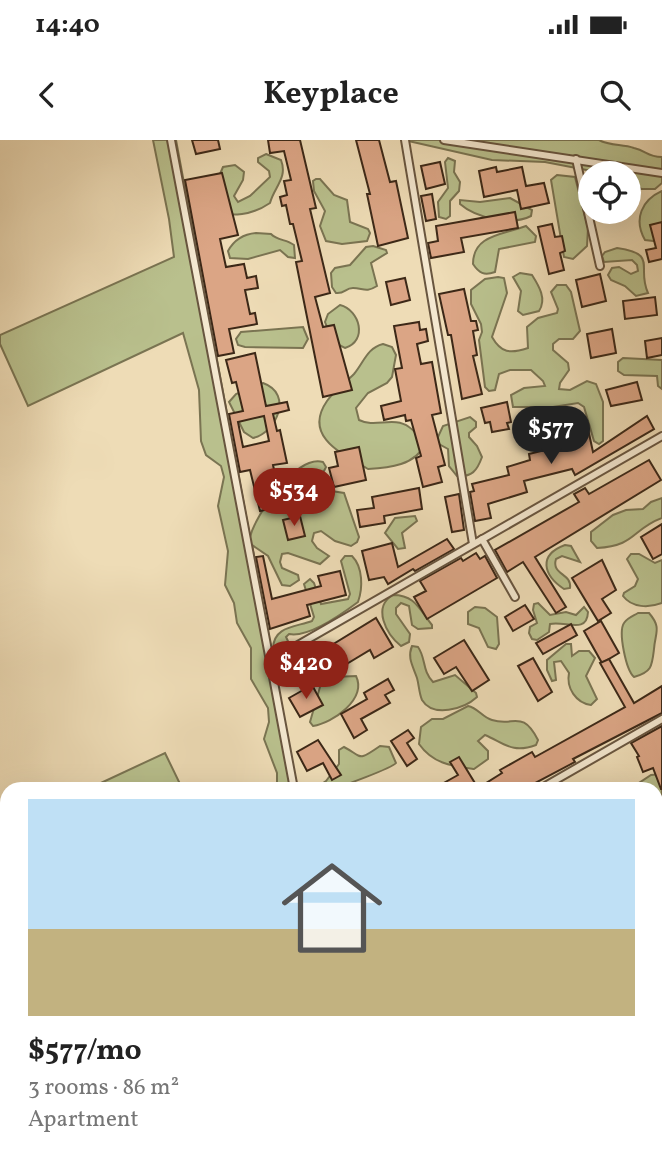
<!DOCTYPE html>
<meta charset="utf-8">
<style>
:root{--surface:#fff;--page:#f6f6f6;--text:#222;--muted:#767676;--accent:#8f2418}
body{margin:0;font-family:Vollkorn,serif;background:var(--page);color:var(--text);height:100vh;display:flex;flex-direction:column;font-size:26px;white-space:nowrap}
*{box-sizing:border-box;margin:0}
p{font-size:23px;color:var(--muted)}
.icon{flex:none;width:38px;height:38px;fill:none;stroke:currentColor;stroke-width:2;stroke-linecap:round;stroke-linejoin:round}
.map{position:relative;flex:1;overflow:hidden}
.panel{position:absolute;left:0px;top:642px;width:663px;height:387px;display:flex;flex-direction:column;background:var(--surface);border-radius:21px 21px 0 0;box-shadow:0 7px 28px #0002}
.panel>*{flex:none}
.tools{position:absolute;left:578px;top:21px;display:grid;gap:14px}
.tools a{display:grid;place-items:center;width:63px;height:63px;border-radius:50%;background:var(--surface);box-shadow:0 7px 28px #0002;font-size:35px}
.price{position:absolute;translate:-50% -60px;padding:0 16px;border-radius:24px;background:var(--accent);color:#fff;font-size:23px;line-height:46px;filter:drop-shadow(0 2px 4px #0008)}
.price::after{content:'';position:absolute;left:50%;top:42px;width:21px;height:16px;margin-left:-10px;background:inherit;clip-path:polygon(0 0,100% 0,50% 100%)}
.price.selected{background:#222;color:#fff}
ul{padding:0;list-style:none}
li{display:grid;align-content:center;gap:14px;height:371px;padding:0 28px}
li span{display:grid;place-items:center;height:217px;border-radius:0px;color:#555}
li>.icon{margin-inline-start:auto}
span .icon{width:126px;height:126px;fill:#fffc;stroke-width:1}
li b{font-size:30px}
.status{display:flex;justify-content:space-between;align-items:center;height:49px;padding:0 35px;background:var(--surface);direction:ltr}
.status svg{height:19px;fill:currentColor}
header{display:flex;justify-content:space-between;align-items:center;height:91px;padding:0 28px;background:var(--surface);font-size:32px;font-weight:700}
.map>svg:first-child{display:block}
.green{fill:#b9c08d;stroke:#7a7452;stroke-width:2}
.building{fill:#dba585;stroke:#3c2817;stroke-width:2;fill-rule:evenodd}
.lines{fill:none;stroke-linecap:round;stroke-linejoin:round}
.lane-casing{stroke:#68553f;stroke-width:10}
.path{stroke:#3c2817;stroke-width:2.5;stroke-dasharray:2 3.5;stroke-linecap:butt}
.lane{stroke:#f4e8d0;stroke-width:6}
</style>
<div class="status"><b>14:40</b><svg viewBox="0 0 49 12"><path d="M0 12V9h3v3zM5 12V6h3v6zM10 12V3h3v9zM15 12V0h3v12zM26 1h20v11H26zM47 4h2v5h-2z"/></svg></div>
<header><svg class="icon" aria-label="back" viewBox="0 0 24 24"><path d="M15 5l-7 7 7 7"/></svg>Keyplace<svg class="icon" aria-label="search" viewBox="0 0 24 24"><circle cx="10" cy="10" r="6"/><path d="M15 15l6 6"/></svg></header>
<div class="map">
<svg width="662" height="1028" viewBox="0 0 662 1028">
<rect width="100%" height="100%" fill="#eedcb6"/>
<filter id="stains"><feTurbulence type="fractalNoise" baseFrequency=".00286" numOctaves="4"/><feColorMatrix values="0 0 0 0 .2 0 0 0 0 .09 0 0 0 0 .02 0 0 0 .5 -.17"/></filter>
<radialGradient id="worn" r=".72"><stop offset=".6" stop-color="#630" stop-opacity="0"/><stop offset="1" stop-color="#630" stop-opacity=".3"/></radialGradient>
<!-- green -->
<g class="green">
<path d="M153,0h23l74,397c5,-21 46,-83 73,-75l3,5 -2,4 -28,15v5l6,6 23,-7 19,3 15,44 -2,5 -6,4 -16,-5 -14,-10 -7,2 -2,8 5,7 12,8 -9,8 -32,-11 -6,1 -2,8 2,6 16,7 1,5 -9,6 -8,-1 -14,-29 -16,-11 45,244h-20v-16l-13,-34 5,-17 -1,-14 -17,-29v-31l-14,-25 -3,-20 -9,-18 3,-34 -10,-45 6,-29 -3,-11 -15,-11 -5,-14 -2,-51 -16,-57 -155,73 -28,-62v-9l174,-78 -5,-38z"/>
<path d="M404,0h195c11,6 23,4 35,8 13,3 13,9 28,9v26l-7,6h-14l-13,-16h-26l-57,-11 -53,-2z"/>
<path d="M266,14l15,6c7,18 -7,27 -11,43 -19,13 -36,13 -58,10l-5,-9 16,-37 12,-2 9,7 -1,8 -9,16 4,6 12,-6 20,-19 -1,-6 -11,-9v-4z"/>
<path d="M448,18l7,3 -1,11 6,10 -1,9 -9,10v15l-4,3 -7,-2 -1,-15 10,-14 -3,-26z"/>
<path d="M557,35l18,2 13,51 -1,18 -14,13 -9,-2 -13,-77z"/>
<path d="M316,39h4l14,16 13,5 3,22 18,7 2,4 -3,8 -25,3 -16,-3 -6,-15 5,-15 -11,-20 -1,-10z"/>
<path d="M662,51v51l-17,-2c-12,-21 -3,-40 17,-49z"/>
<path d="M510,58l22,12 -1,6c-19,10 -55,2 -71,-12v-4l20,2z"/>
<path d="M526,86l10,10 -1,6 -36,7 -4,23c-11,4 -16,1 -22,-8 0,-29 29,-29 53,-38z"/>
<path d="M256,93l15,1c7,7 15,5 23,11l1,13 -7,-1 -8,-7 -32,9 -18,-1 -2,-7c6,-11 16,-17 28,-18z"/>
<path d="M373,106l13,4 1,3 -16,10 6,23c-11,7 -14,2 -24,2 -8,0 -8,6 -17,5l-4,-6 -1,-14 4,-5 15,-3 16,-18z"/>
<path d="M617,108c42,6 19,19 31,45l-12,3 -11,-10 -14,-6 -3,-5 4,-7 7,-1 12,7 7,-3 -1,-6 -5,-5 -28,2 -2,-6 3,-4z"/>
<path d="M520,133l12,2c7,11 15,24 7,36l-16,4 -5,-4 3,-20 -8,-14z"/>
<path d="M498,137l6,1 3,15 -15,44c9,16 18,17 36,11l-1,-21 11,-9 19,-5 1,-4 -7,-17 6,-7h9l5,7 9,39 -7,8h-14l-6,5v6l15,13 1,7 -9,13 -1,6 11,1 17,-9 9,3 7,18v39l-4,3 -5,-3 -10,-34 -6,-4 -25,4h-40l-2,-12 13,-7 21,-2 -2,-5 -12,-11h-21l-11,4 -4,16 -6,1 -4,-4 -6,-47 3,-8 -1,-8 -10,-20v-14l14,-11z"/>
<path d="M340,165c20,5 28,36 5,43l-12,-6 -8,-20 3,-8z"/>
<path d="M303,187l5,12 -5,9 -58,-1 -7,-2 -2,-6 5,-7z"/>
<path d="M383,204l9,3 4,8 -4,22 -5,6 -19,10 -12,15 3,12c16,8 35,-4 50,7 6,4 11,11 16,17 -9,21 -36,24 -57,25 -24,-14 -66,-32 -41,-68 7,-10 18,-18 27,-27 10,-12 13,-26 29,-30z"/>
<path d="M623,218l39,2v29l-4,-3 -1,-10 -33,-1 -6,-4v-9z"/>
<path d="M263,243c31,11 13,50 -10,55l-9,-6 -15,-30 7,-8z"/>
<path d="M470,277l6,5v5l-7,6v4l8,9 5,11c-5,14 -10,20 -25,19l-8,-10 -1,-17 -9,-5 -2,-5 6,-13z"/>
<path d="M662,358v20c-30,11 -26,28 -65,30l-6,-7v-9l22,-17 13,-5 17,-1 8,-7z"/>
<path d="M415,376l2,5 -15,12 3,15 -7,1 -13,-16 10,-15z"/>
<path d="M565,405l6,1 9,16 -18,-6 -6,3c-5,16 16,14 14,29l-6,1c-21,-14 -26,-34 1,-44z"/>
<path d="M631,414h8l16,9 7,-3v43c-13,5 -30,5 -39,-7l1,-3 11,-7 3,-7 -11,-20z"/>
<path d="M345,416h7c11,11 11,32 6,46 -16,12 -50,36 -69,32l-3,3 10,21 -4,4 -8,-1 -11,-12c0,-23 23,-22 39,-28l2,-4 -10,-33 6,-5 4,4 7,21 27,-5 2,-5 -9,-33z"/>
<path d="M393,455c22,0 26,14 39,30v3l-14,1 -6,-4 -3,-19 -8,-3 -5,5v6l14,20 -1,8 -8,4c-15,-12 -29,-39 -8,-51z"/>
<path d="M538,463l12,12 16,-3 10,3 8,-8 4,5c-1,23 -24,8 -38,12l-1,8 -12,8 -5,-1 -3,-6 1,-6 7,-4 -4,-13 1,-6z"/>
<path d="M475,467l10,1 12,9 2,27 -3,5 -8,-2 -9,-19 -11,-4v-12z"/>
<path d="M638,473h11c13,15 6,20 5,36 -2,17 -2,23 -20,28 -8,-7 -16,-45 -10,-54 3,-5 9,-7 14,-10z"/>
<path d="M566,504h5l1,12 7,-5h10l6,7 -9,18 11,23 -6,6c-15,-2 -25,-17 -22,-32l-8,-12 -7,1 2,18 -4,1 -5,-11v-10z"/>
<path d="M412,506l6,1c8,11 4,24 15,35l22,-7 21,18 1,4c-13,12 -44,21 -55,3 -3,-7 -3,-15 -5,-22 -4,-12 -10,-20 -5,-32z"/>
<path d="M309,518l10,1 14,18 23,-1c11,23 -23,47 -43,50l-3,-4 10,-35 -15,-24z"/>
<path d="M468,566c10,2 14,11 24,14 22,7 30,-11 46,20l-2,5c-24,9 -32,-2 -51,-10l-7,6 10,10v8l-14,10c-22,-3 -41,-5 -55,-25l2,-17 11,-8h11z"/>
<path d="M380,606l9,1 7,16c-4,5 -55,24 -65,26 -5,1 -12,0 -17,0l12,-8 13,-17v-14l5,-3c19,10 13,15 36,-1z"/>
<path d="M165,613l17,35 -2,1h-92z"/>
<path d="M662,634v111l-6,-6v-90h-19l2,-6 12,-8z"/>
<path d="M7,687v85l-7,4v-86z"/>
</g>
<!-- building -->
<g class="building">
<path d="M192,0h26l2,9 -24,5z"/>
<path d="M268,0h32l16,68 -6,1 20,84 -15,4 8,30 11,-2 18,65 -29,7 -27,-135 6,-1 -9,-37h-3l-4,-19 -4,1 -2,-9 7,-2 -3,-14 7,-1 -7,-29 -14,2z"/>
<path d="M356,0h23l11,42 6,-1 12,57 -30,8 -11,-52h3z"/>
<path d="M440,22l5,22 -19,5 -5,-23z"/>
<path d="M496,27l1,5 25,-5 4,19 18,-3 5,20 -28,6 -4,-19 -33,7 -5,-26z"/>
<path d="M222,33l16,62 -18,4 6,28 18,-3 3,14 9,-2 2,12 -13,2 5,24 5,-1 2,11 -28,5 5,24 -16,3 -33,-176z"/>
<path d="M432,54l4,25 -10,2 -5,-25z"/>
<path d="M515,72l3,16 -57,10 3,14 -33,6 -3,-15 10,-2 -2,-15z"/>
<path d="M662,82v37l-13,3 -3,-12 10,-2 -6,-23z"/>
<path d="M552,84l3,13 7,-1 3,15 -5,2 4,17 -15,4 -11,-47z"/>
<path d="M600,134l6,27 -24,6 -6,-27z"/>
<path d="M405,138l5,22 -19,5 -5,-23z"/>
<path d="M464,149l7,32h5l2,9 -5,1 4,24 -4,1 9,38 -20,5 -11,-64h-3l-9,-41z"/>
<path d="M655,157l2,18 -32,4 -2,-18z"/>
<path d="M419,182l1,8 6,-1 2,12 -11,3 4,20 11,-2 9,51 -9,2 13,50 -7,2 4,15 -19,5 -7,-29 5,-2 -10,-36 -5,1 -1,-6 -21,5 -3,-14 20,-5 -6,-32 7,-1 -8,-42z"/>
<path d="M612,189l4,24 -25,5 -4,-24z"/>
<path d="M662,198v17l-15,3 -2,-17z"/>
<path d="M255,213l11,53 21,-4 2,8 -16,4 4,17 3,-1 7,33 -14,2 9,41 -22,5 -10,-41 -10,2 -11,-58 14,-3 -7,-29 -4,1 -6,-23zM264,276l5,25 -26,6 -5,-25z"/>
<path d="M637,242l5,18 -31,6 -5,-16z"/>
<path d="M507,262l4,20 -4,1 2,6 -17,3 -2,-10 -5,1 -4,-15z"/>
<path d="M647,276l7,13 -79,46 -3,-6 -48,12 3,11 -39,12 3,14 -16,3 -5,-29 4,-1 -2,-7 37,-9 -2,-8 23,-7 -1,-6 40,-10 -3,-11 22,-4 5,23z"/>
<path d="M359,307l7,33 -32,7 -5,-19 9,-2 -3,-14z"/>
<path d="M649,320l12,20 -126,77 31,50 -10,6 -33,-51 -16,10 -12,-22 84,-48 -5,-8 11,-6 4,6z"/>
<path d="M419,348l3,21 -38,7 1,7 -25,4 -3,-17 17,-2 -2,-11z"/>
<path d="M459,354l5,36 -12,2 -7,-35z"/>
<path d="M300,376l5,20 -17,4 -5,-20z"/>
<path d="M662,384v30l-9,5 -12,-22z"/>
<path d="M447,399l7,10 -39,22 -2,-2 -25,15 -4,-7 -15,3 -7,-29 30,-8 6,24z"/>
<path d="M476,413l4,6 5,-3 12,22 -70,41 -13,-22 12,-6 -6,-10 41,-23 2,3z"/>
<path d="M263,416l9,43 49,-13 -3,-10 22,-5 6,24 -39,10 3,11 -40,13 -14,-72z"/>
<path d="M602,420l14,30 -14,9 9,14 -13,8 -26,-43z"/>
<path d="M525,465l9,14 -21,12 -8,-14z"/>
<path d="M376,478l17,29 -19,11 -4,-8 -35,21 -13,-20z"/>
<path d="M601,481l18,32 -17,10 -18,-32z"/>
<path d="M571,484l6,11 -34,19 -7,-11z"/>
<path d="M464,500l25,40 -17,11 -16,-24 -12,7 -10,-16z"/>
<path d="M533,518l19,34 -14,9 -20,-35z"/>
<path d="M609,519l25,44 28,-17v27l-89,46 2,3 -51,27h-91l25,-14 -8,-13 9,-5 19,31 24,-15 -2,-3 32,-18 3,5 90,-50 -25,-44z"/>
<path d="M388,539l6,11 -9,5 5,8 -29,16 6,11 -13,8 -13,-24 26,-15 -3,-6z"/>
<path d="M312,545l11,20 -23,12 -11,-19z"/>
<path d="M662,586v63h-1l-8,-21 -10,4 -6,-15 2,-1 -8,-13z"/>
<path d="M408,590l6,8 -7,5 10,16 -10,7 -16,-25z"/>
<path d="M318,600l23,35 -9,5 -9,-17 -16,8 -10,-19z"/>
</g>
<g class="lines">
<defs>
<g id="lane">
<path d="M171,0l99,521 392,-225"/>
<path d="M405,0l68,404"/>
<path d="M444,0l218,33"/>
<path d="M576,19l24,107"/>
<path d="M482,399l33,58"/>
<path d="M270,521l24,128"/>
<path d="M540,649l122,-70"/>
<path d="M656,807l6,-1"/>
<path d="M363,1022l2,6"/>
<path d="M438,1028l11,-6"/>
</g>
</defs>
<!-- lane casing -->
<use href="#lane" class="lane-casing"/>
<!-- path -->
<path class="path" d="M0,850l7,-3"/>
<!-- lane -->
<use href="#lane" class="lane"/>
</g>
<rect width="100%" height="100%" filter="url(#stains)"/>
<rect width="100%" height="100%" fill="url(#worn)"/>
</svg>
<div class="tools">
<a><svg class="icon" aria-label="locate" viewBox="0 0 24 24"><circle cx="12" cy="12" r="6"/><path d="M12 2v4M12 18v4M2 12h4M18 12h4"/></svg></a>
</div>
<b class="price selected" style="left:551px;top:326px">$577</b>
<b class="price" style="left:294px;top:388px">$534</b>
<b class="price" style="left:306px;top:561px">$420</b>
<section class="panel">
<ul>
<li><span style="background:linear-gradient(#bfe0f5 60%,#c2b280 0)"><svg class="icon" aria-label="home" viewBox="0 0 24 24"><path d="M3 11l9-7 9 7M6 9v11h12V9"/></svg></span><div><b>$577/mo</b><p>3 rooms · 86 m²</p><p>Apartment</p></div></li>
</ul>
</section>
</div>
